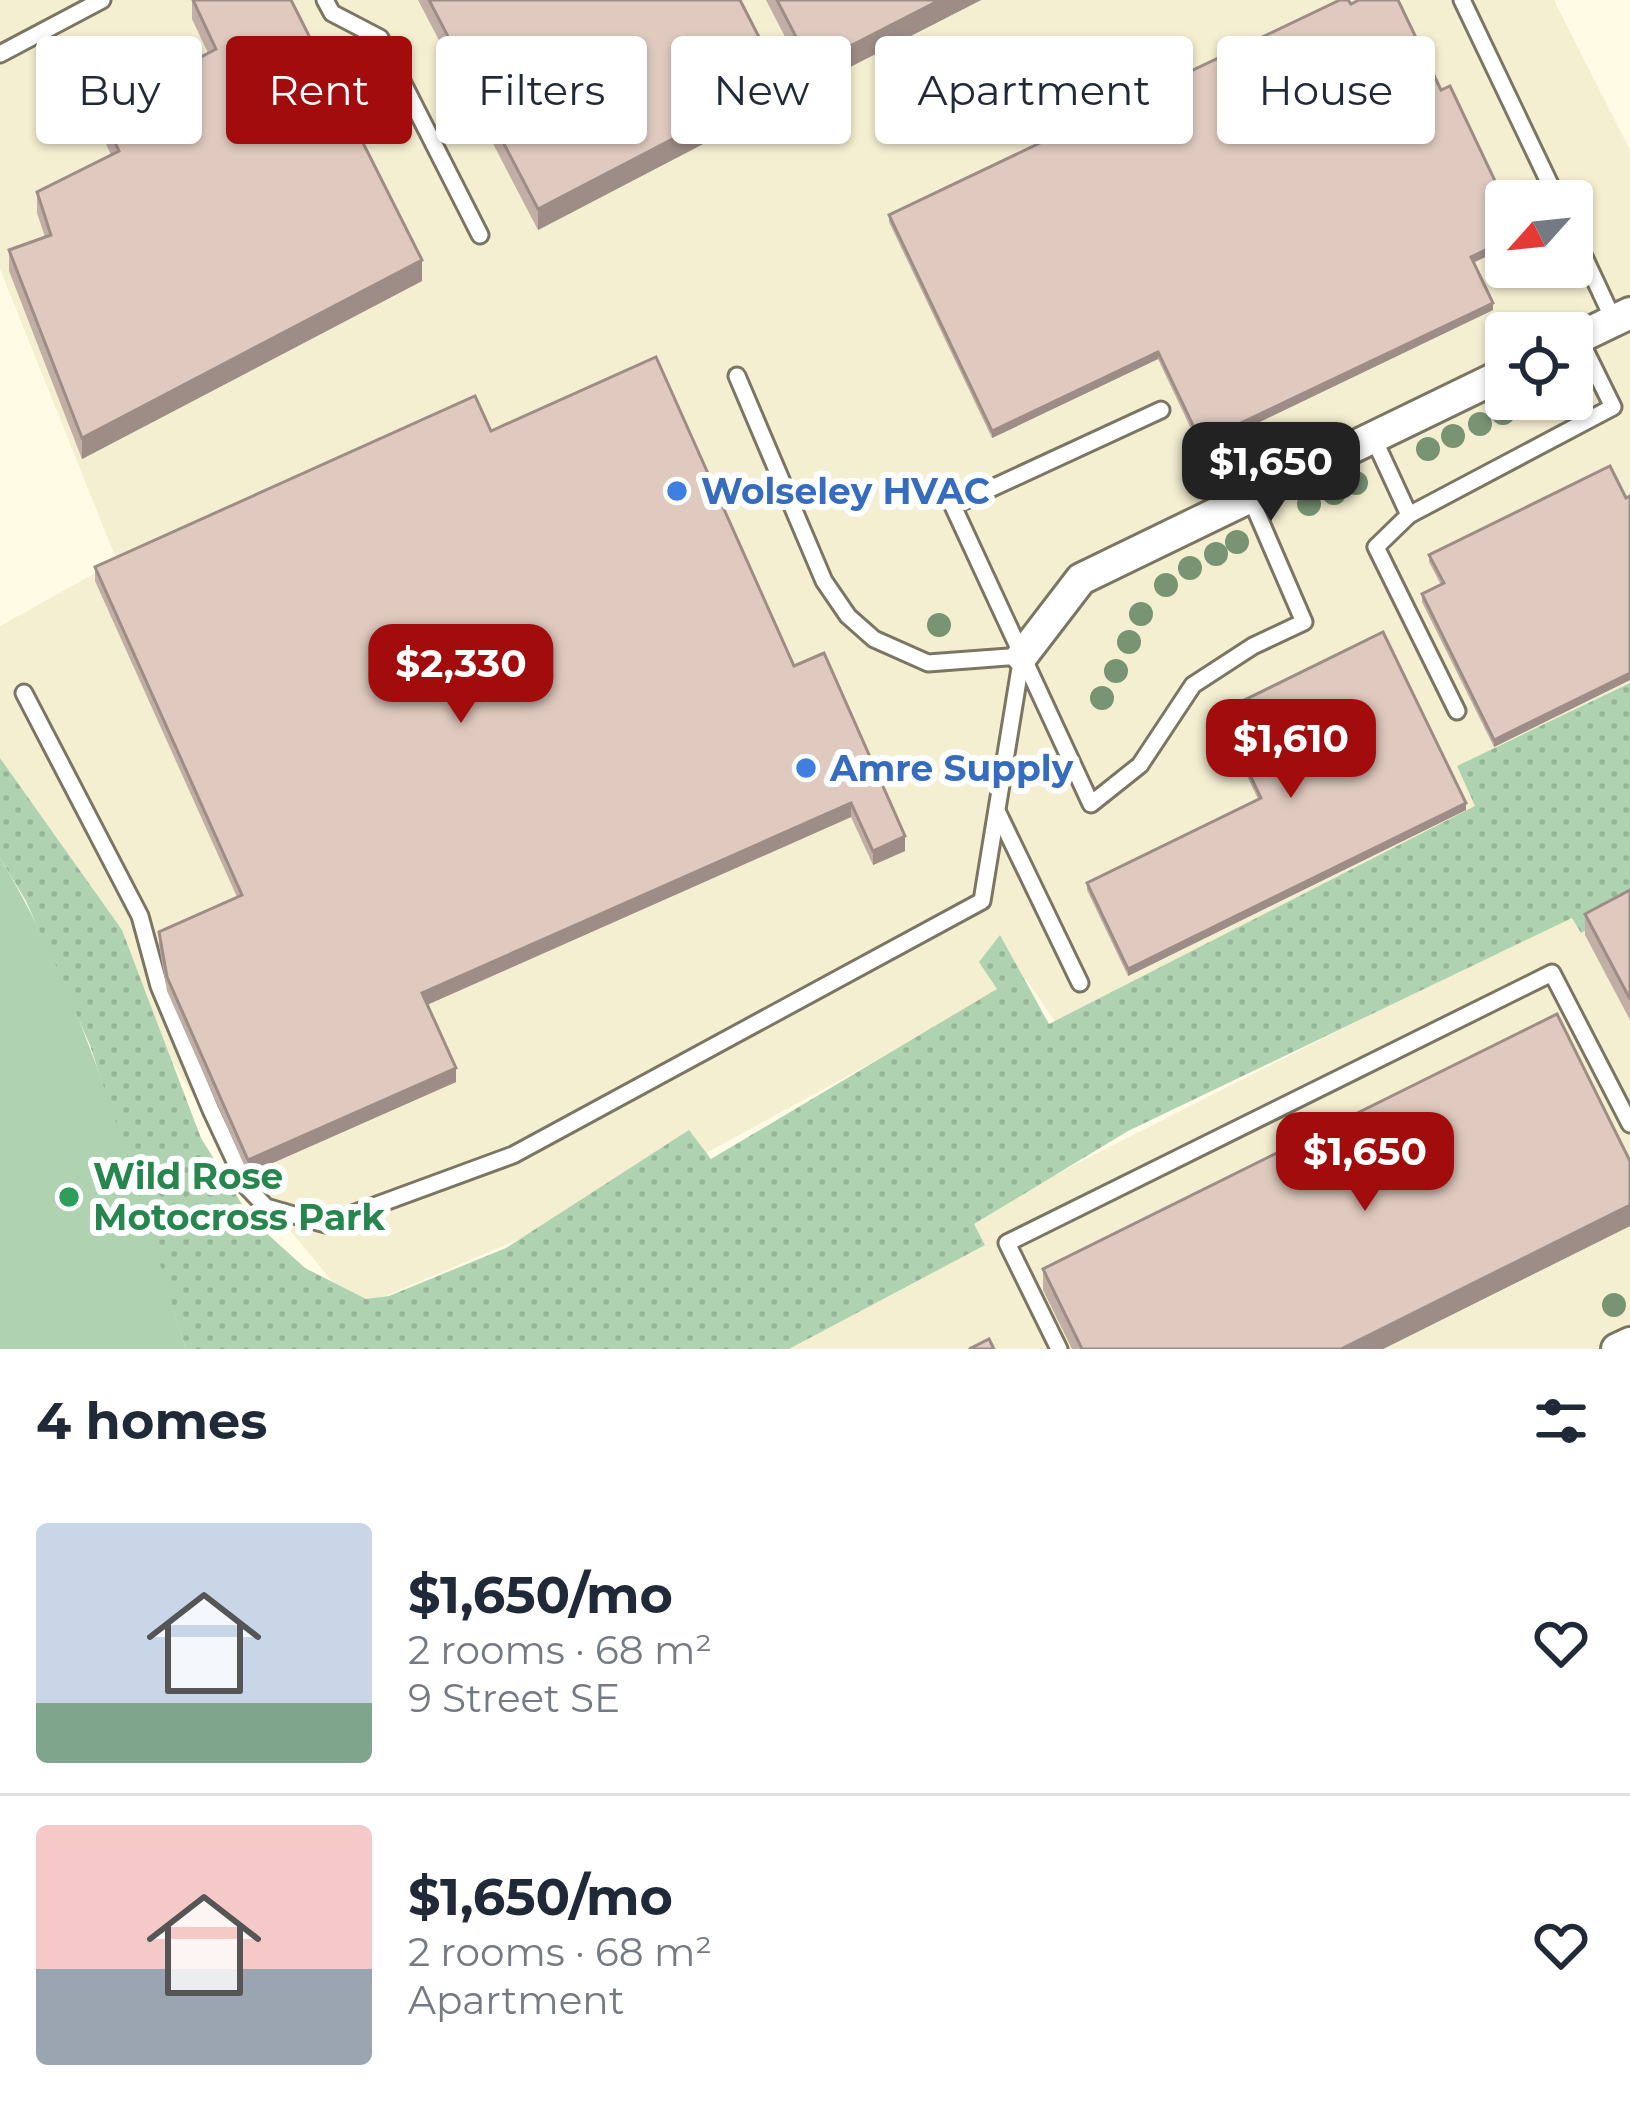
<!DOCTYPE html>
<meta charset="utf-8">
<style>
:root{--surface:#fff;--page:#f6f6f7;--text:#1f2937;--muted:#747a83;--line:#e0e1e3;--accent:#a30c0c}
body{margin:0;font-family:Montserrat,sans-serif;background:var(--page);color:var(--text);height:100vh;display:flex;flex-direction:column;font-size:45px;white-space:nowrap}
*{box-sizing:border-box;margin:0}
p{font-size:39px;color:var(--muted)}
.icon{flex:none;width:66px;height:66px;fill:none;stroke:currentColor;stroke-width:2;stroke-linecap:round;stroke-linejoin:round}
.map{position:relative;height:1349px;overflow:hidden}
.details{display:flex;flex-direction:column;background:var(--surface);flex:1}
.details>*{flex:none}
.hud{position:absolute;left:36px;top:36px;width:1560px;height:108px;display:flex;gap:24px}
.needle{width:78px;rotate:243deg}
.fabs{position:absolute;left:1485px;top:180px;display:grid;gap:24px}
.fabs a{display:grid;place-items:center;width:108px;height:108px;border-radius:12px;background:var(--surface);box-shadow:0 3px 9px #0004;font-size:60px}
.price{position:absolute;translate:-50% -102px;padding:0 27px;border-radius:24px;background:var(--accent);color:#fff;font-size:39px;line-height:78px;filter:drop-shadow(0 3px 6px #0008)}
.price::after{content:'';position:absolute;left:50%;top:72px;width:36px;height:27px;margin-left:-18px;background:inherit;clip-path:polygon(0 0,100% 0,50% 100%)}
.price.active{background:#222;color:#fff}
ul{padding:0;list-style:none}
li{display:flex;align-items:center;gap:36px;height:300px;padding:0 36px}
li+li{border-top:3px solid var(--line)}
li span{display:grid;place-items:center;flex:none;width:336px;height:240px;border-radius:12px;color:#555}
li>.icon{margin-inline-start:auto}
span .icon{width:144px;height:144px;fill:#fffc;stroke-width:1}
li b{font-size:51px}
h2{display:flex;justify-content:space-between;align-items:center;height:144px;padding:0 36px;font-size:51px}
.chip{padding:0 42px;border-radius:12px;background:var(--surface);box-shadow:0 3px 9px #0004;font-size:42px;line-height:108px}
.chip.active{background:var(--accent);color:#fff}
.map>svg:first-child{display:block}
.built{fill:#f4efd1;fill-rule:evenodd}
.grass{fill:url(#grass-dots)}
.pitch{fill:#afd3b1}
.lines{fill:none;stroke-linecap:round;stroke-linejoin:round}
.service-casing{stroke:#7a7663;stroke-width:21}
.minor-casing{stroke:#7a7663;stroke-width:36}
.service{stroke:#fff;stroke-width:15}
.minor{stroke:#fff;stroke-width:30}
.tree{fill:#789473}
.wall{fill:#c1aea4}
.shaded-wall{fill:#9d8d86}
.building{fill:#e0cabf;stroke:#9d8d86;stroke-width:3}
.shop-dot{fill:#3f7fe0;stroke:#fff;stroke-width:4.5}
.leisure-dot{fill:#2e9e5b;stroke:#fff;stroke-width:4.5}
.labels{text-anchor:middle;stroke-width:12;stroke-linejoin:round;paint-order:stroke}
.shop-label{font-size:36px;font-weight:bold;fill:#366cbe;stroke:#fff;text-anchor:start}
.leisure-label{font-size:36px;font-weight:bold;fill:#27864d;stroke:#fff;text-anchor:start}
</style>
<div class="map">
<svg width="1630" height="1349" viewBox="0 0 1630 1349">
<defs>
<pattern id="grass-dots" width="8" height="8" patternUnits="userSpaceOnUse" patternTransform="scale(3)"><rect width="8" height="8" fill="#afd3b1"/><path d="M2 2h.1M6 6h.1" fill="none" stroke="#96b598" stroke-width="1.8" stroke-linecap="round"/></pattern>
</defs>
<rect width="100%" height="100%" fill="#fffbe5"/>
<!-- built -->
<g class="built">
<path d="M0,0h1554l76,150v585l-574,288 -30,-44 -377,205 -294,125 -123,-149 -232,-380v-154l117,-65 -117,-292zM1506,201h66v66h-66zM1506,333h66v66h-66z"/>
<path d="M1630,883v466h-897l343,-185z"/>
</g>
<!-- grass -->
<path class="grass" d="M1630,683v224l-49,26 -9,-15 -444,213 -154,93 11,21 -196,104h-603l-96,-304 -64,-144 -26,-43v-100l122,172 79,208 50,81 54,49 61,31 23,-3 117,-48 183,-118 22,29 286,-170 -18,-27 21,-27 49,89 426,-218 -18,-40z"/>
<!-- pitch -->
<path class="pitch" d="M0,858c91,150 134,325 186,491h-186z"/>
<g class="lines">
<defs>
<g id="service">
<path d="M325,0l7,13 48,25 100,197"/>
<path d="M1462,0l96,201"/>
<path d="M0,54l102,-54"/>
<path d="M1572,231l42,90"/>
<path d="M737,376l87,205 24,35 26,23 54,24 94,-7"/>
<path d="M1161,410l-208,96 138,298 49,-39 53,-80 60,-39 51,-24 -54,-125"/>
<path d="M1373,437l36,78 -33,32 81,164"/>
<path d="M1409,515l204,-108 -34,-69"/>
<path d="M24,693l116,223 19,70 52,124 36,77 19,20 59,17 188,-69 469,-254 40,-245"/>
<path d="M998,813l82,170"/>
<path d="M1059,1349l-52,-106 545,-270 78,151"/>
</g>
<g id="minor">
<path d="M1572,341l58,-28"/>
<path d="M1022,656l59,-77 425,-206"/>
<path d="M1617,1349l13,-6"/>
</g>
</defs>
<!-- service casing -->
<use href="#service" class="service-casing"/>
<!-- minor casing -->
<use href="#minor" class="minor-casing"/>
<!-- service -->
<use href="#service" class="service"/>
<!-- minor -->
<use href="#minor" class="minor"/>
</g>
<!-- trees -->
<g class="tree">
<circle cx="1503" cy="413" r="12"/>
<circle cx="1480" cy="424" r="12"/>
<circle cx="1453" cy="436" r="12"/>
<circle cx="1428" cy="449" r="12"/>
<circle cx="1356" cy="483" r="12"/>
<circle cx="1334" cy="493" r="12"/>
<circle cx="1309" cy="504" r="12"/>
<circle cx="1237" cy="542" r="12"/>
<circle cx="1216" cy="554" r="12"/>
<circle cx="1190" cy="568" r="12"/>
<circle cx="1166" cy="585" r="12"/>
<circle cx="1141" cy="614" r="12"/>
<circle cx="939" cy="625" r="12"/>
<circle cx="1129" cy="642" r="12"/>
<circle cx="1116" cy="671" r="12"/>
<circle cx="1102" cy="698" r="12"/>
<circle cx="1614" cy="1305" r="12"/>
</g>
<!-- wall -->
<g class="wall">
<path d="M192,0h99l131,281 -340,178 -73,-188v-21l36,-13 -8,-24v-21l74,-37 -11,-24v-21l108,-57 -16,-34z"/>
<path d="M418,0h322l42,103 -244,127z"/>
<path d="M766,0h215l-170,87z"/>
<path d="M889,215l585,48 19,47 -292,140 -43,-91 -166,79 -103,-216z"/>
<path d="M491,431l303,235 111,185 -32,14 -22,-48 -424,188 29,77 -208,92 -81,-183 -8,-45v-14l78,-35 -142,-316v-14z"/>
<path d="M1630,496v184l-136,67 -72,-145v-8l19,-9 -12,-23v-7z"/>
<path d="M1220,712l246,98 -338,166 -41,-86v-7l171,-84 -38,-79z"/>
<path d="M1630,890v130l-45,-85v-21z"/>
<path d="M1630,1226l-247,123h-311l-29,-59v-21z"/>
</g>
<!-- shaded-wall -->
<g class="shaded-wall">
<path d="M940,0h41l-170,87v-21z"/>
<path d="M782,82v21l-244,127v-21z"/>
<path d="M1506,240v7l-35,17v-7z"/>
<path d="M422,260v21l-340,178v-21z"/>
<path d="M1493,303v7l-292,140v-8z"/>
<path d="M1158,352v7l-166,79v-7z"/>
<path d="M1630,673v7l-136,67v-7z"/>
<path d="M851,803v14l-429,190v-14z"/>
<path d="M1466,803v7l-338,166v-7z"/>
<path d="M905,836v15l-32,14v-14z"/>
<path d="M456,1068v14l-208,92v-14z"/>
<path d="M1630,1205v21l-247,123h-42z"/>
</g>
<!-- building -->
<g class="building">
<path d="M193,0h98l131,260 -340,178 -73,-188 42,-15 -14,-43 82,-41 -19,-41 116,-61z"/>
<path d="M429,0h311l42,82 -244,127z"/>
<path d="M777,0h163l-129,66z"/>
<path d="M1340,0h8l3,4 8,-4h39l43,90 9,-4 56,118v36l-35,17 22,46 -292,139 -43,-90 -166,79 -103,-216z"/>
<path d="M656,357l138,309 30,-13 81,183 -32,15 -22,-48 -429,190 34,75 -208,92 -81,-183 -8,-45 83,-37 -147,-328 380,-171 16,35z"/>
<path d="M1610,466l16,32 4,-2v177l-136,67 -72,-146 22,-11 -15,-28z"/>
<path d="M1383,632l83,171 -338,166 -41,-86 174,-85 -41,-86z"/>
<path d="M1630,890v109l-45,-85z"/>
<path d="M1557,1014l73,147v44l-289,144h-259l-39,-80z"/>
<path d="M989,1339l5,10h-25z"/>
</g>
<!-- markers -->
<g class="shop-dot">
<circle cx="677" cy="491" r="12"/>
<circle cx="806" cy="768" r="12"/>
</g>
<circle class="leisure-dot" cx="69" cy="1197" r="12"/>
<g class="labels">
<!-- shop labels -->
<g class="shop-label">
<text x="701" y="504">Wolseley HVAC</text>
<text x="830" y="781">Amre Supply</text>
</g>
<!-- leisure labels -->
<g class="leisure-label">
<text x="93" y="1189">Wild Rose<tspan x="93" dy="41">Motocross Park</tspan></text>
</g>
</g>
</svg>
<div class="fabs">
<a><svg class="needle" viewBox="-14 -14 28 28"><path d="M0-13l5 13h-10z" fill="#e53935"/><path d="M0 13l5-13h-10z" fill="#747a83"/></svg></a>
<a><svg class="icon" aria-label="locate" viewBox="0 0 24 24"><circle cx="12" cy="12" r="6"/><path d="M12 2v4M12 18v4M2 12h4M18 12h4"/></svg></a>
</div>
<b class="price active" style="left:1271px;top:524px">$1,650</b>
<b class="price" style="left:461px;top:726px">$2,330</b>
<b class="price" style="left:1291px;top:801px">$1,610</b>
<b class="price" style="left:1365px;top:1214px">$1,650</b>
<div class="hud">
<a class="chip">Buy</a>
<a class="chip active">Rent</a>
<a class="chip">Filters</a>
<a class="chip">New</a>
<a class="chip">Apartment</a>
<a class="chip">House</a>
</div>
</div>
<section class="details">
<h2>4 homes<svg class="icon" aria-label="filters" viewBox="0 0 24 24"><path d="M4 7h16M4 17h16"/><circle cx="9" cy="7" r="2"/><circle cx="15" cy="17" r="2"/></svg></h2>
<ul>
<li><span style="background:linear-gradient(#c9d6e8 75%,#7fa58c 0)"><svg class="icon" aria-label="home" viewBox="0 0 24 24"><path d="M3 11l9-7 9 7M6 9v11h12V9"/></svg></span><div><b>$1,650/mo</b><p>2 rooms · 68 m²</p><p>9 Street SE</p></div><svg class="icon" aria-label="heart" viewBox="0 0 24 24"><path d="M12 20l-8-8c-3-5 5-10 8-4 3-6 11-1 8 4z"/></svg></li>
<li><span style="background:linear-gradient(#f6c9c9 60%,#9aa5b1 0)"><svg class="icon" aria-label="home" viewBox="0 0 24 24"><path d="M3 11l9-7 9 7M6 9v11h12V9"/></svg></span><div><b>$1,650/mo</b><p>2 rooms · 68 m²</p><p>Apartment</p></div><svg class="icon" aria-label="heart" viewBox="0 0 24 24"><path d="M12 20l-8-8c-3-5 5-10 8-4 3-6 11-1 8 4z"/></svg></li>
</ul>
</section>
